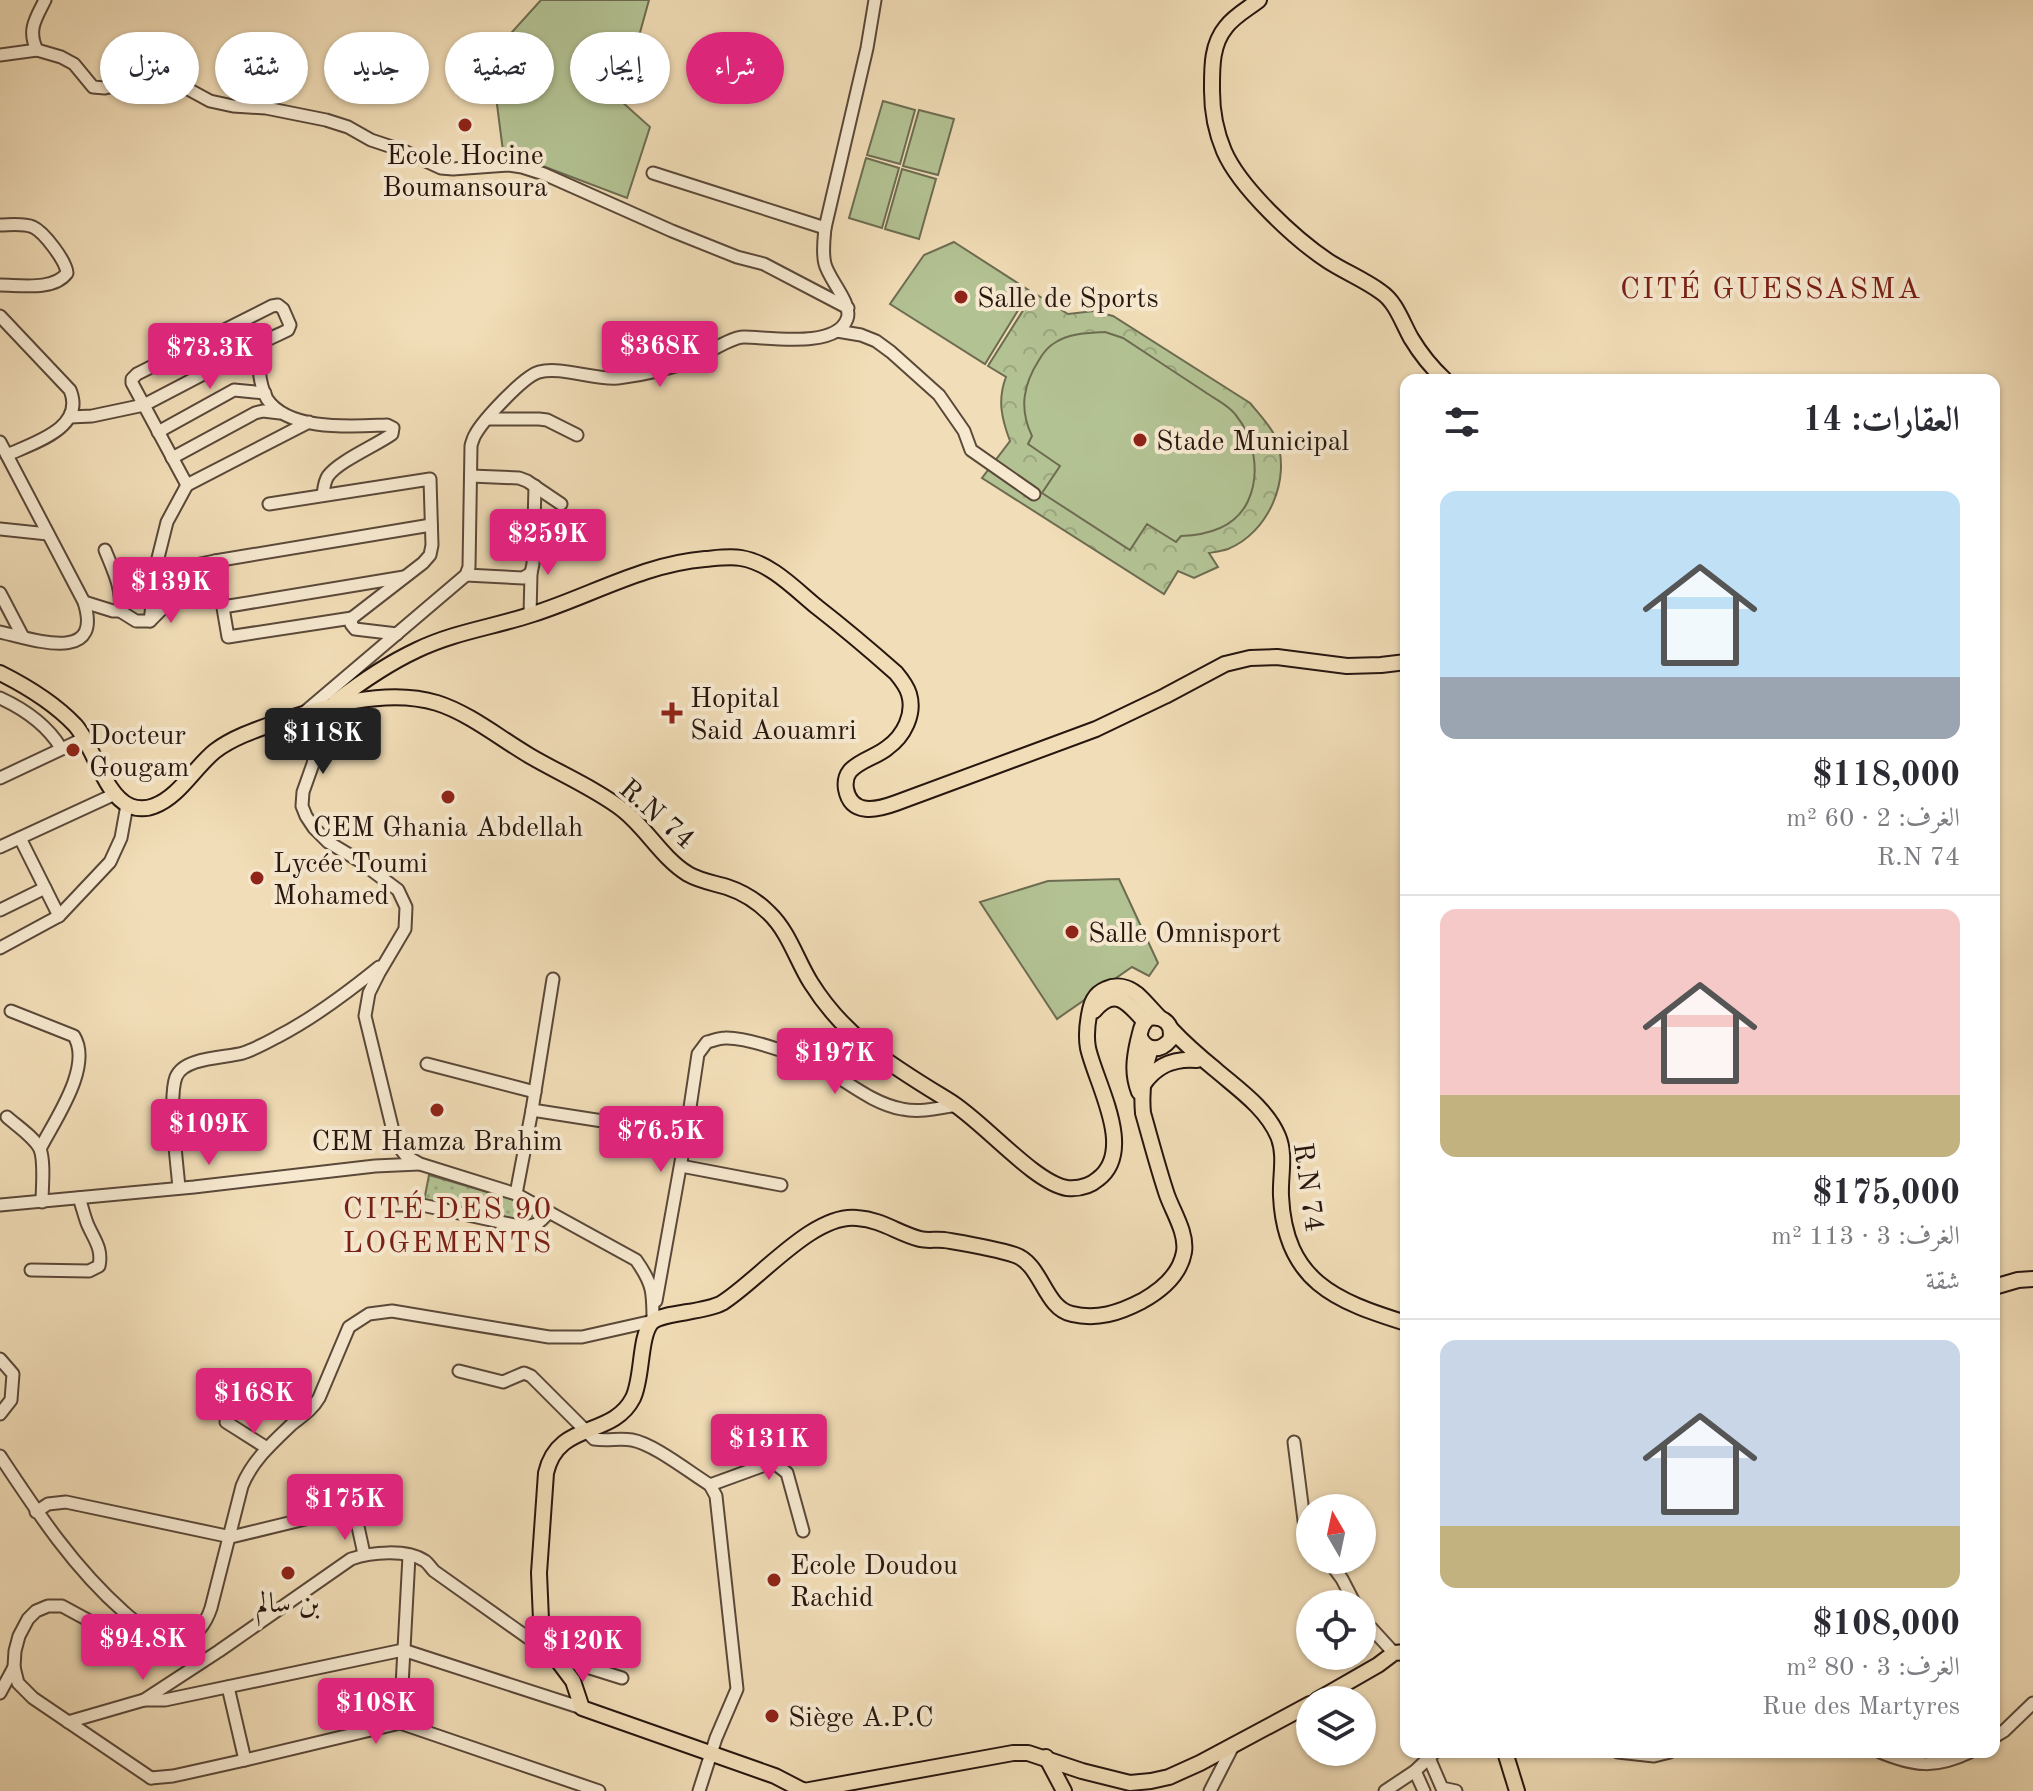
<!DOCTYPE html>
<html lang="ar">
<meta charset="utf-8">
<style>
:root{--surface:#fff;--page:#f7f7f7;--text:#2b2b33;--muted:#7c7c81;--line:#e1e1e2;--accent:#db2777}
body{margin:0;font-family:"Old Standard TT",Amiri,serif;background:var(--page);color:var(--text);direction:rtl;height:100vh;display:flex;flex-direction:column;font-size:30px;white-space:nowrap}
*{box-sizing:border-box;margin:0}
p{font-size:26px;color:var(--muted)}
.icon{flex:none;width:44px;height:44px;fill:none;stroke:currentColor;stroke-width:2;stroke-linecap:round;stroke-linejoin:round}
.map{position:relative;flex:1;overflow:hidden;direction:ltr}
.drawer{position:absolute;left:1400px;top:374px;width:600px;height:1384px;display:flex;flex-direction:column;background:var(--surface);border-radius:16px;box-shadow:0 2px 6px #0004;direction:rtl}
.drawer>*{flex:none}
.top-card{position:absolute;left:24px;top:32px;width:760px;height:72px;direction:rtl;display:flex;gap:16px}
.needle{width:52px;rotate:351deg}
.controls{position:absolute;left:1296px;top:1494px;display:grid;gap:16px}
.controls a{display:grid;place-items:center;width:80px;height:80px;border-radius:50%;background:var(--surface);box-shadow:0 2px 6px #0004;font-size:40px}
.price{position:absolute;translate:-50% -68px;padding:0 18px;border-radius:8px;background:var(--accent);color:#fff;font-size:26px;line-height:52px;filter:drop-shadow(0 2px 4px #0008)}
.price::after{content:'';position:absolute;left:50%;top:48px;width:24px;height:18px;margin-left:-12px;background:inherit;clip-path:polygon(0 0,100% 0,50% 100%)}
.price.on{background:#222;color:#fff}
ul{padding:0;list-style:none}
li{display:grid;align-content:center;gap:16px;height:424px;padding:0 40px}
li+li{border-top:2px solid var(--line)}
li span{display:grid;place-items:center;height:248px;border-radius:16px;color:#555}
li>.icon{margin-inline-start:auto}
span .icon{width:144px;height:144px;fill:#fffc;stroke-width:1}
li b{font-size:34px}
h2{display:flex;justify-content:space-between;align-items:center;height:96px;padding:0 40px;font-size:34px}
.tag{padding:0 28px;border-radius:36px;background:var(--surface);box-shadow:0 2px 6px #0004;font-size:28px;line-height:72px}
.tag.on{background:var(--accent);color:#fff}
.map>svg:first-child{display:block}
.park{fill:url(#park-crowns);stroke:#6d6c51;stroke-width:2}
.garden{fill:url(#garden-dots);stroke:#6d6c51;stroke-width:2}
.pitch{fill:#b3c293;stroke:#6d6c51;stroke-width:2}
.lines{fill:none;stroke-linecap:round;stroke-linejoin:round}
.minor-casing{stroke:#5a4839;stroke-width:15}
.major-casing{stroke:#27160f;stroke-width:18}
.minor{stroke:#f6e9d0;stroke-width:11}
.major{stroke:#f1ddb7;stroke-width:14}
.poi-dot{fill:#8f2418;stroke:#f6e9d0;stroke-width:3}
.labels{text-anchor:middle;stroke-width:8;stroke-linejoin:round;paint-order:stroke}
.poi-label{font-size:28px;fill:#27160f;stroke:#f6e9d0;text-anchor:start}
.street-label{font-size:28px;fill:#27160f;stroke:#f6e9d0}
.neighbourhood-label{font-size:30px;letter-spacing:2px;fill:#7a1f14;stroke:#f6e9d0}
</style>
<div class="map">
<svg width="2033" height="1791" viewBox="0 0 2033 1791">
<defs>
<pattern id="park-crowns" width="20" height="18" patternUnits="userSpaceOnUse" patternTransform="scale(2)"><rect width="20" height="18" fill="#b3c293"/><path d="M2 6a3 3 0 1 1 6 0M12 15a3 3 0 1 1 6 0" fill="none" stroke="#9aa67e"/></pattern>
<pattern id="garden-dots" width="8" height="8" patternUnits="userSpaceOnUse" patternTransform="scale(2)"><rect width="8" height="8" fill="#b3c293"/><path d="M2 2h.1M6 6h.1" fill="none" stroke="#9aa67e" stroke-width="1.8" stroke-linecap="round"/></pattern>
</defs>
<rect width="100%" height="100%" fill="#f1ddb7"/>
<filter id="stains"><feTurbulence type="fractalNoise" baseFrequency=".0025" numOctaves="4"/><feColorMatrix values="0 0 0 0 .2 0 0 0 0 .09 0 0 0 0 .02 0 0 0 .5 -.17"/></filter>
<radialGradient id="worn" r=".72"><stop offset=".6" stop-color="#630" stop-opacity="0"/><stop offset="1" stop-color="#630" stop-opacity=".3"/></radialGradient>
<!-- park -->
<path class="park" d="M1034,293l34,21 26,-3 19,5 137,87c9,11 20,22 26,35 16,41 -8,95 -48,111 -6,2 -13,3 -19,4l9,14 -24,11 -16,-7 -14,23 -182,-116 28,-37c-8,-21 -13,-41 -4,-64l-18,-11z"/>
<!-- garden -->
<path class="garden" d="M429,1175l85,25 20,11 -4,11 -106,-21z"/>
<!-- pitch -->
<g class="pitch">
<path d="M541,0h108l-28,101 29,26 -23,71 -124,-47 -7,-54 -3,-44z"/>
<path d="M883,101l32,9 -15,54 -33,-9z"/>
<path d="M919,110l35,9 -16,56 -35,-9z"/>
<path d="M866,158l33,10 -17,60 -33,-10z"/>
<path d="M902,169l34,10 -17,60 -34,-10z"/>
<path d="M954,242l76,49 -45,73 -95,-60 34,-49z"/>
<path d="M1105,332l18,6c27,18 55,36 82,54 10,7 23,13 30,22 19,23 26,59 13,87 -12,26 -40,34 -67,35l-5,6 -29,-18 -17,26 -88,-57 18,-27 -32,-22 4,-8c-13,-27 -9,-51 7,-76 4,-7 10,-14 17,-18 14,-9 33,-9 49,-10z"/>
<path d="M1119,879l39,84 -9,13 -17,-9 -75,52 -77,-117 68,-21z"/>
</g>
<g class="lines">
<defs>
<g id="minor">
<path d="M45,0c-9,18 -18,30 -8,50l24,7 13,7 19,23 12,1 45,-10 14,2 11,2 35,19 23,5 33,2 60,12 22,7 23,13 33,11 37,17 12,1 55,-4 14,2 22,7 128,57 65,26 27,7 84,44"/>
<path d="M0,55l37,-5"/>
<path d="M653,173l172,55"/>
<path d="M0,225c10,0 23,-2 33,2 11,5 33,34 34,46 -13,18 -47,12 -67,12"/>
<path d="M0,316l70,74c16,38 -37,53 -63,65"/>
<path d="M837,331l24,4 15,6 15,11 48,43 25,36 7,19 63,44"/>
<path d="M70,417l22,-1 52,-11 115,-60"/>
<path d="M487,419h52l8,1 30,15"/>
<path d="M309,422l-122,63 -55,-102v-4l5,-5 135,-68 6,-1 5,4 7,16 -2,5c-9,5 -29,11 -31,20 -2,6 1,14 2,19 1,10 3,21 8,30 22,33 87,27 120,26l6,3 -1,6c-17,12 -53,27 -64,42 -4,6 -4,12 -5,19"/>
<path d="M158,432l76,-42 31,3"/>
<path d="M0,442l84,160c20,63 -52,37 -84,30"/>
<path d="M172,458l83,-45 8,-2 17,2"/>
<path d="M471,476l48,2 8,3 34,23"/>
<path d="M269,504l161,-25 2,66 -2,10 -7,8 -71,55 -1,6 4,5 42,5"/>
<path d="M0,529l48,5"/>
<path d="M466,575l57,3 8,-5 2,-9 2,-78"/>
<path d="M0,593l23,44"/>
<path d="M84,602l29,9h7c3,-22 -7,-41 -15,-61"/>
<path d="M223,607l181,-30"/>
<path d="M120,611l16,10h14l15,-15 21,-28 14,-14 15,-3"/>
<path d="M530,615l1,-42"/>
<path d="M352,618l-124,19 -13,-76 216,-36"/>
<path d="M150,621l8,-63 9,-36 20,-37"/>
<path d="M0,698c24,11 47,27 61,50"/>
<path d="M306,711l160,-136 3,-8 2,-121c0,-1 3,-10 4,-11 8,-15 49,-59 64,-63 22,-6 55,8 79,6 26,-3 52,-9 77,-19 13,-6 36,-22 49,-22 24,0 92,12 103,-18 6,-15 -18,-39 -22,-55 -3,-11 -1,-25 0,-36l42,-180 8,-48"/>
<path d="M282,721c16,11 28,20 32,40l20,-58"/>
<path d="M314,761l-11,31 -1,14 4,10 8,12 14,14 30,18 40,30 8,17 -1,22 -26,44 -10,20 -4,23 31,127 10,13 14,8 96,30 120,66c17,24 17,32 17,61"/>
<path d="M0,778l85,-40"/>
<path d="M20,838l39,78"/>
<path d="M0,847l115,-53"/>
<path d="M0,910l45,-22"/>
<path d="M0,948l59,-32 51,-54 11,-24 6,-33"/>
<path d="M11,1011l63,25c19,31 -20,85 -34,113"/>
<path d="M427,1064l108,28"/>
<path d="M532,1110l154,24"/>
<path d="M7,1117c10,9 27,20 33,32 5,13 2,39 2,53"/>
<path d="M681,1166l100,19"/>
<path d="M179,1188c-2,-25 -11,-90 -3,-111 8,-20 49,-19 67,-24 12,-4 23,-10 34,-16 37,-19 70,-44 102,-70"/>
<path d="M516,1194l16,-84 21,-131"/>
<path d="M0,1205l194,-18 181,-21 44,-2"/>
<path d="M394,1205h28l97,21c16,1 20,-2 30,-14"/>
<path d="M31,1270l58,1 10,-5c4,-18 -6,-28 -12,-43 -3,-8 -5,-17 -8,-25"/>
<path d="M656,1301l30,-167 12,-80 9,-12c5,-1 12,-4 18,-4 24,-1 85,21 105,34 23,14 45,32 72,37 18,4 37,-1 55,-4"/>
<path d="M0,1359l13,15 -2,26 -11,14"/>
<path d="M459,1371l44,11 21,-9 7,3 63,63c13,2 26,-1 38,1 22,4 57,32 78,45l6,11 21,193 -21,49 -17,53"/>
<path d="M226,1422l41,26"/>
<path d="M1294,1442l11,86 5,7"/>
<path d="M0,1456c37,56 73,111 124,156 14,14 35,23 53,33"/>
<path d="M710,1485l63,-23 14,11 16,58"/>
<path d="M36,1512l12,-8 18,-2 165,35 107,-26h12l7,11 7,32"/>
<path d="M1328,1560l14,19 13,25"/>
<path d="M1362,1618l32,35"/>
<path d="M14,1667l4,16 15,15 118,80"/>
<path d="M228,1687l17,73"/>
<path d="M0,1693l14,-26 1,-16 4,-15 9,-17 8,-8 12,-5h14l72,39c34,9 65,-1 77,-37l31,-122c10,-25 30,-43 49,-61 11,-9 21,-15 28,-27l30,-71 20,-13 23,-3 157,26h33l71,-16"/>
<path d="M144,1700l75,-49 132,-92c20,-7 56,-10 74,2 4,3 6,7 9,10l121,86 67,21"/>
<path d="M68,1722l76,-22h21l238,-50 179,58"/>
<path d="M400,1723l9,-167"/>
<path d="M1994,1737l10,-6 29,-28"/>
<path d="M1618,1752l36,4 16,-4"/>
<path d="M1880,1752c34,14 55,17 90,0"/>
<path d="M1429,1758l13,30 14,3"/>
<path d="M1415,1771l9,20"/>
<path d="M151,1778l22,-2 72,-16 155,-37 199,68"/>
<path d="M1210,1791l24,-47"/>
<path d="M1385,1791l30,-20 20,-19"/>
</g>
<g id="major">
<path d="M1259,0c-10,8 -25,16 -33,27 -15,18 -14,42 -14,64 0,21 4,41 12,60 16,37 71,88 104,110 17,11 37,19 53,31 15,10 21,30 30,46 9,15 21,30 34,42"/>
<path d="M0,673c26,13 54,30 75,52 19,21 29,70 55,81 7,3 17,3 24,0 25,-9 41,-39 61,-55 17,-13 40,-21 60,-28 49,-16 110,-36 162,-20 32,10 64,36 93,53 29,17 68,34 93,54 24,19 39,48 65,64 12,7 26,9 39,13 15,5 30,14 42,26 20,19 28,48 42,70 35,56 83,84 137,117 33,19 86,83 119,88 12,1 23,-2 31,-9 38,-29 -2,-95 -10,-131 -2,-11 -1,-22 1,-33 2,-12 5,-21 17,-26 11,-5 22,-2 31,5 8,7 15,16 23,24"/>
<path d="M335,702c26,-20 52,-38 82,-52 37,-18 77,-23 116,-36 57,-18 111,-50 172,-55 12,-1 25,-3 36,-1 30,5 54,31 76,49 27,21 53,43 79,66 5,6 11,14 13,21 6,20 -5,42 -22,54 -11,9 -27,12 -37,23 -4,5 -5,12 -4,18 5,27 31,21 50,14l200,-74 69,-33 60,-32 25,-6 27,-1 70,9 34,-1 25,-3"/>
<path d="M1094,1011c21,-25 34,-8 50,10"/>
<path d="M1171,1029c14,15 29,28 45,41 22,19 50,38 62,66 8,19 2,40 3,60 4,85 54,105 125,127"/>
<path d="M1151,1048c-7,21 -10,43 -8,65 8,28 15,55 24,82 6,17 20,38 17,57 -4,23 -24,39 -42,49 -23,12 -45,19 -70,13 -28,-6 -30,-50 -57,-59 -22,-7 -48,-11 -71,-15 -8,-1 -16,1 -24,-1 -23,-6 -37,-19 -63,-21 -44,-5 -98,62 -135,85 -18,10 -59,9 -70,19 -13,14 -9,56 -19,76 -21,41 -75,22 -87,75l-7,100 2,47 14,37 18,24 9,27 193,68 29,15 209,-38h15l54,18 48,12 21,-2 18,-4 31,-14 110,-59"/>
<path d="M1143,1085c13,-20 31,-27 54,-25"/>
<path d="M1139,1092c-7,-18 -5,-33 -1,-51 3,-10 2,-16 11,-23 15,-3 25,7 21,22 -10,12 -24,11 -30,-3"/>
<path d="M1994,1287l24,-7 15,-1"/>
<path d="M1317,1700l61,-35 16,-12 12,-1"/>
<path d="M1505,1752l12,39"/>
<path d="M1046,1757l18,34"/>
</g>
</defs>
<!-- minor casing -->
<use href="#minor" class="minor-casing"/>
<!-- major casing -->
<use href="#major" class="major-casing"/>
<!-- minor -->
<use href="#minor" class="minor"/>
<!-- major -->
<use href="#major" class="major"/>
</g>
<!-- markers -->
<g class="poi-dot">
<circle cx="465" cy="125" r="8"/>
<circle cx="961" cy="297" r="8"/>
<circle cx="1140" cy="440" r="8"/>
<path d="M668 701h8v8h8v8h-8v8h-8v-8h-8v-8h8z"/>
<circle cx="73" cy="750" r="8"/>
<circle cx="448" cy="797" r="8"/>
<circle cx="257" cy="878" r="8"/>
<circle cx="1072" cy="932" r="8"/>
<circle cx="437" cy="1110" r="8"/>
<circle cx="288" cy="1573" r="8"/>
<circle cx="774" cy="1580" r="8"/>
<circle cx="772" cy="1716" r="8"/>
</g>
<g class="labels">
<!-- poi labels -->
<g class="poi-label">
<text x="465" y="164" text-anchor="middle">Ecole Hocine<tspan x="465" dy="32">Boumansoura</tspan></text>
<text x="977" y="307">Salle de Sports</text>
<text x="1156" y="450">Stade Municipal</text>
<text x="690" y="707">Hopital<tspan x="690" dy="32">Said Aouamri</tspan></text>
<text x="89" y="744">Docteur<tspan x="89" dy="32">Gougam</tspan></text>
<text x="448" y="836" text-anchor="middle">CEM Ghania Abdellah</text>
<text x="273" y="872">Lycée Toumi<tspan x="273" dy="32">Mohamed</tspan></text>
<text x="1088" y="942">Salle Omnisport</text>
<text x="437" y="1150" text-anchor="middle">CEM Hamza Brahim</text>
<text x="790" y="1574">Ecole Doudou<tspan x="790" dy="32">Rachid</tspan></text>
<text x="288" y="1612" text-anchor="middle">بن سالم</text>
<text x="788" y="1726">Siège A.P.C</text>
</g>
<!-- street labels -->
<g class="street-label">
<text transform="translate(658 813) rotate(41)" y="10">R.N 74</text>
<text transform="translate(1310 1187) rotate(82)" y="10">R.N 74</text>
</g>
<!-- neighbourhood labels -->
<g class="neighbourhood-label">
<text x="1771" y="298">CITÉ GUESSASMA</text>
<text x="448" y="1218">CITÉ DES 90<tspan x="448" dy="34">LOGEMENTS</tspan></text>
</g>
</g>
<rect width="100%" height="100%" filter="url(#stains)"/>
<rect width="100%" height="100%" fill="url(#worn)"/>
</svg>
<div class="controls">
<a><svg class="needle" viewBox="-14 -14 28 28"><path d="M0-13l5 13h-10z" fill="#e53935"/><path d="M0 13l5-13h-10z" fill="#7c7c81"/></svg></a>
<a><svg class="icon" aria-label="locate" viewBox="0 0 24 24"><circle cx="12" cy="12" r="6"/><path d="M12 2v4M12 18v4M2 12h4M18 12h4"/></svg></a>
<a><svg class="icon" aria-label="layers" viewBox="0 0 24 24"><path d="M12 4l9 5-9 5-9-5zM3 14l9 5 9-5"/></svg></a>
</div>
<b class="price" style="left:660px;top:389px">$368K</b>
<b class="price" style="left:210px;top:391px">$73.3K</b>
<b class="price" style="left:548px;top:577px">$259K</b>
<b class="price" style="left:171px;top:625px">$139K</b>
<b class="price on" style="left:323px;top:776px">$118K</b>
<b class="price" style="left:835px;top:1096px">$197K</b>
<b class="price" style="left:209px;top:1167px">$109K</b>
<b class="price" style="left:661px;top:1174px">$76.5K</b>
<b class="price" style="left:254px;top:1436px">$168K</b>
<b class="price" style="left:769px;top:1482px">$131K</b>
<b class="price" style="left:345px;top:1542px">$175K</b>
<b class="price" style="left:143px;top:1682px">$94.8K</b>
<b class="price" style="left:583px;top:1684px">$120K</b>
<b class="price" style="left:376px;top:1746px">$108K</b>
<div class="top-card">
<a class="tag on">شراء</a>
<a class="tag">إيجار</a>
<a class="tag">تصفية</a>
<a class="tag">جديد</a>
<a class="tag">شقة</a>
<a class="tag">منزل</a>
</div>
<section class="drawer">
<h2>العقارات: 14<svg class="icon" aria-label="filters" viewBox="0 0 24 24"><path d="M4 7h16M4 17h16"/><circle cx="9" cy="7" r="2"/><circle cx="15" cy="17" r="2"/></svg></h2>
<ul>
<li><span style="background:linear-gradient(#bfe0f5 75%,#9aa5b1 0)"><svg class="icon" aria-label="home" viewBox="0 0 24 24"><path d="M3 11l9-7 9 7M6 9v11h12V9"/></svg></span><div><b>$118,000</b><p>الغرف: 2 · 60 m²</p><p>R.N 74</p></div></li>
<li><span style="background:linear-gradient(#f6c9c9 75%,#c2b280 0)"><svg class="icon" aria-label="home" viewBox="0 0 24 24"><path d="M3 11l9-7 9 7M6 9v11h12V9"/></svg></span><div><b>$175,000</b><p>الغرف: 3 · 113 m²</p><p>شقة</p></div></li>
<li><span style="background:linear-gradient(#c9d6e8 75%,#c2b280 0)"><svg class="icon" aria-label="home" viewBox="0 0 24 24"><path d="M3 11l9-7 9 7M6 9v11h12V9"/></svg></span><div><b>$108,000</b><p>الغرف: 3 · 80 m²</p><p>Rue des Martyres</p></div></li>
</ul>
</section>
</div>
